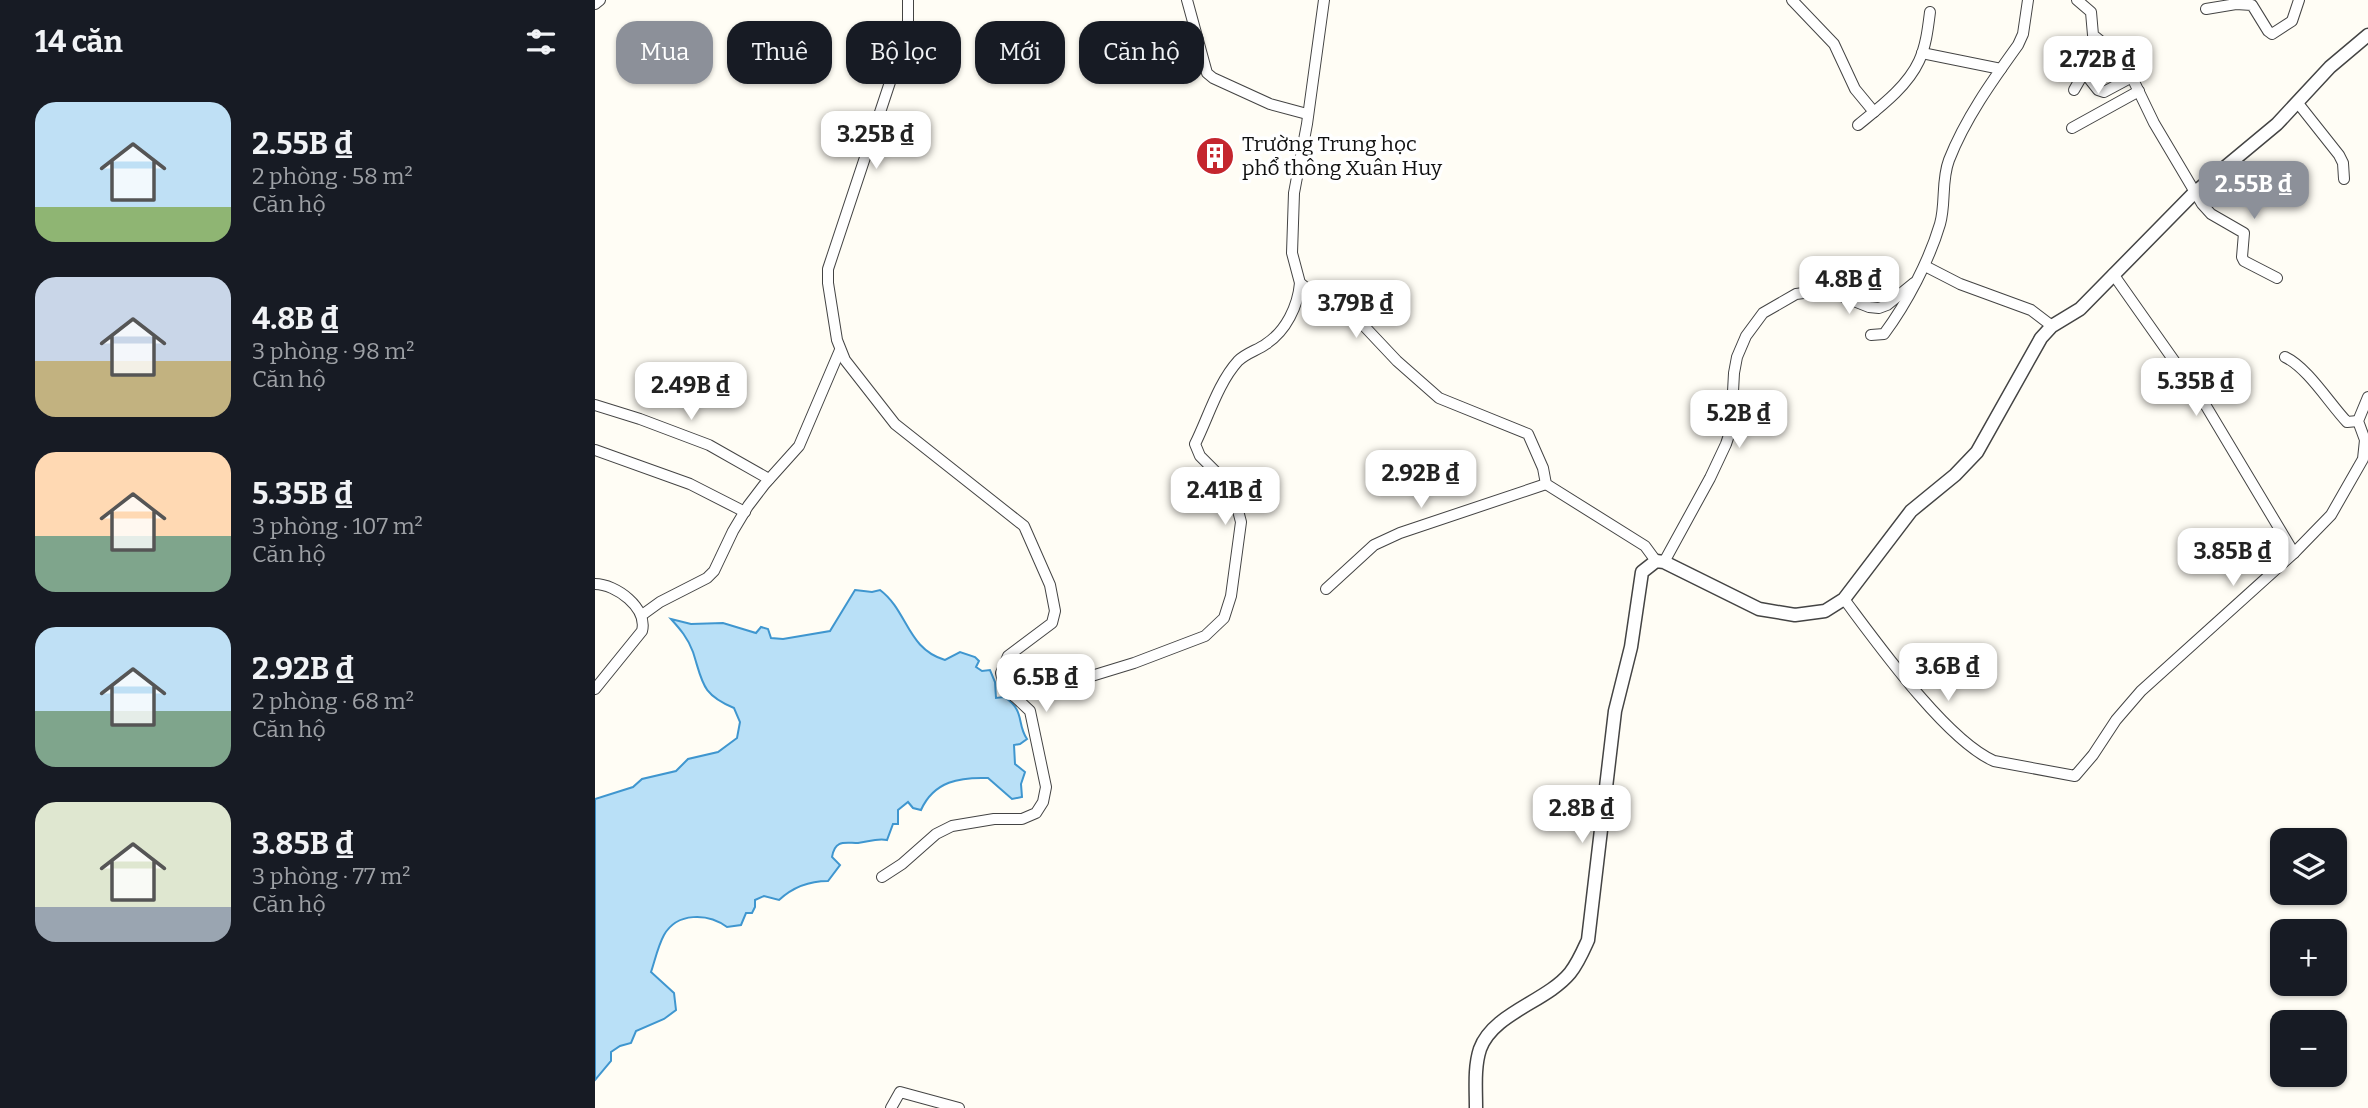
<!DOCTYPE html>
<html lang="vi">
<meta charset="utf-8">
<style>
:root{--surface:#171b24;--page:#242831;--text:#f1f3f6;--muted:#9ea1a6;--accent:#8c9099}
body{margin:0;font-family:Bitter,serif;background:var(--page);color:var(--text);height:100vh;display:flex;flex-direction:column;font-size:26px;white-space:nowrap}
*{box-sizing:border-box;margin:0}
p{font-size:23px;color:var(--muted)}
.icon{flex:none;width:38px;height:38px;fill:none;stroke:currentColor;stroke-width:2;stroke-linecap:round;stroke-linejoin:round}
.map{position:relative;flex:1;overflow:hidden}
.drawer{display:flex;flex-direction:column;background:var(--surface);width:595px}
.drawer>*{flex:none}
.top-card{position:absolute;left:21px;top:21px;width:665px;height:63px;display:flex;gap:14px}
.tools{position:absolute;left:1675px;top:828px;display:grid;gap:14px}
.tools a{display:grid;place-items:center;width:77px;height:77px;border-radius:14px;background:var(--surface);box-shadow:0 2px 5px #0004;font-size:35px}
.price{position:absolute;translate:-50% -60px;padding:0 16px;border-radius:14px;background:#fff;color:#222;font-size:23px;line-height:46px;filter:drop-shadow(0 2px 4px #0008)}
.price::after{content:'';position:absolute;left:50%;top:42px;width:21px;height:16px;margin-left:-10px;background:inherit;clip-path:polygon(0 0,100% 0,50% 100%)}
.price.current{background:var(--accent);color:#fff}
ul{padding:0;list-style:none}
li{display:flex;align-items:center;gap:21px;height:175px;padding:0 35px}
li span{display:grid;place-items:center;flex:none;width:196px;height:140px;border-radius:21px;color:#555}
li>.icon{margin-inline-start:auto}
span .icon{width:84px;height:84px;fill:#fffc;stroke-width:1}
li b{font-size:30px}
h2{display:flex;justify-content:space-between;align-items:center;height:84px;padding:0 35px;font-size:30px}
.tag{padding:0 24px;border-radius:21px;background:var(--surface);box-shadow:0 2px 5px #0004;font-size:24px;line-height:63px}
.tag.current{background:var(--accent);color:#fff}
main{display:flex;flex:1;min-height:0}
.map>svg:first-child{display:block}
.water{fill:#b9e0f7;stroke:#3f96cf;stroke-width:2}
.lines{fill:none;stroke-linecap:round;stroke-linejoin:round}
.minor-casing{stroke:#444;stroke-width:12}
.tertiary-casing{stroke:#444;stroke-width:15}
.minor{stroke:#fff;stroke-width:10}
.tertiary{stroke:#fff;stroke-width:12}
.labels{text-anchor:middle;stroke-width:7;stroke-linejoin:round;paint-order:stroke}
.poi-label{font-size:21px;fill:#111;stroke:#fff;text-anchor:start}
</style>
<main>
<section class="drawer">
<h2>14 căn<svg class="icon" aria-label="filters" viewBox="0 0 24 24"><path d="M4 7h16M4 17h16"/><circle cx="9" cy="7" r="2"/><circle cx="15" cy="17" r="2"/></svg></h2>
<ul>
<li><span style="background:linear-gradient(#bfe0f5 75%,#8fb573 0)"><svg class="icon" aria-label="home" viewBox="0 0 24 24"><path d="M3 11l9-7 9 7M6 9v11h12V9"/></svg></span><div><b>2.55B ₫</b><p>2 phòng · 58 m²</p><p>Căn hộ</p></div></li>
<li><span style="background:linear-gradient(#c9d6e8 60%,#c2b280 0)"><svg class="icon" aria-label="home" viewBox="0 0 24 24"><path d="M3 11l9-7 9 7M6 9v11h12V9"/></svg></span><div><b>4.8B ₫</b><p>3 phòng · 98 m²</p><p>Căn hộ</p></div></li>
<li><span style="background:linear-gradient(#ffd9b3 60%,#7fa58c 0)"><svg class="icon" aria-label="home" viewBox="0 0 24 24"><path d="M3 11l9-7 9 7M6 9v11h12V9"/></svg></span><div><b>5.35B ₫</b><p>3 phòng · 107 m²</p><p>Căn hộ</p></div></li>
<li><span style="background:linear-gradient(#bfe0f5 60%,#7fa58c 0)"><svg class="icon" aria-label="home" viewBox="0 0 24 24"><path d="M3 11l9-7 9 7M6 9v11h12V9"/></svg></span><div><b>2.92B ₫</b><p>2 phòng · 68 m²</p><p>Căn hộ</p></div></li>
<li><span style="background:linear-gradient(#dfe7d0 75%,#9aa5b1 0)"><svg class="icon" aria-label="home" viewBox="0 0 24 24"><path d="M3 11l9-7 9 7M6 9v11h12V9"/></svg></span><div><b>3.85B ₫</b><p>3 phòng · 77 m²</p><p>Căn hộ</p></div></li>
</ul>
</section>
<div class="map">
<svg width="1773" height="1108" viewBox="0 0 1773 1108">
<rect width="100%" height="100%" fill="#fffdf5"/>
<!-- water -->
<path class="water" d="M260,590l17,2 8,-2c28,21 27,59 65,70l15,-8 15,5 4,4 -3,6 6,4 8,-1 5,12 1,16 8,-1c22,14 12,26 23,42l-7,5 -6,1 1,19 10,8 -4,12 1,13 -10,2 -24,-21c-28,-1 -54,3 -67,32l-8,-2 -5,-6 -10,8v14h-5l-6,16c-11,-2 -19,2 -29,3 -13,0 -23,-4 -26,14l8,8 -12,16c-19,0 -35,6 -49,19l-15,-4 -9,4v7l-3,6h-6l-5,12 -14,2c-19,-14 -50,-15 -63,8 -6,11 -9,25 -13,37l23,21 2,17 -12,9 -28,12 -5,12 -11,3 -9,6v9l-16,19v-281l38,-12 9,-8 34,-8 12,-12 30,-7 19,-14 3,-16 -6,-14c-33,-14 -31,-25 -41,-56 -5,-14 -13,-23 -22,-33l20,5 32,-1 33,10 5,-6 7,2 3,9 12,1 47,-8z"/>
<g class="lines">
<defs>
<g id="minor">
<path d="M592,0l20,73 6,5 57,26 37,10"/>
<path d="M729,0l-17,124 -13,69 -2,60 8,30 21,17 43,26 33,35 42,37 89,36 15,34 3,16 99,62 11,15"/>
<path d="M1197,0l42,44 21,45 19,23"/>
<path d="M1482,0l14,12 2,23 26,21 7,9 28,58 48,81 9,10 33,19 -2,24 2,4 33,17"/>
<path d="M0,4l5,-4"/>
<path d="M1611,9l30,-5 16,1 16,26 4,3 20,-13 7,-21"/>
<path d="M1327,53l79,16"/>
<path d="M1479,90l8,-14h5l11,14 6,2 28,-15"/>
<path d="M1702,102l42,53 4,8 1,16"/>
<path d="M1263,125c22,-18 49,-38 61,-64 7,-15 9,-33 11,-49"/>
<path d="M1477,128l67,-37"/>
<path d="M1330,266l35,18 71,26 21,16"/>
<path d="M1518,274l93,132 88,147"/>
<path d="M1276,335l13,-1c23,-31 45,-73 56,-110 6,-21 1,-43 9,-64 16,-41 43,-79 69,-115l5,-11 5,-34"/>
<path d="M1690,357c23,11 44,46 62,65l11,-1"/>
<path d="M0,405l45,14 69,26 60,34"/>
<path d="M0,450l95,34 55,28"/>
<path d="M1069,562l46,-84 16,-34 5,-15 3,-56 3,-16 9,-21 17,-23 33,-19 30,-4 43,17 10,1 8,-3 27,-22"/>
<path d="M0,584c21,0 53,24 47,47l-47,58"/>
<path d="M731,589l48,-44 26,-12 146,-49"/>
<path d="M1249,599c33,44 102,141 150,162l81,15 18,-21 23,-35 25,-29 153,-138 37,-38 32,-56 2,-19 -7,-19 10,-24"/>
<path d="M47,615l18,-13 47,-24 7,-7 19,-40 15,-25 16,-21 35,-39 41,-96"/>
<path d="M419,696l35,-7 85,-26 71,-27 19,-18 7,-22 10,-74 -6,-23 -10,-18 -25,-25 -5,-12c13,-26 23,-61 43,-83 8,-8 20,-11 28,-17 20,-13 32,-38 34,-61"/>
<path d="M287,877l20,-13 34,-30 16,-8 42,-7h28l14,-6 7,-11 3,-15 -16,-76 -16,-15 -11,-15 -2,-8 7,-17 44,-33 3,-12 -5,-26 -26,-59 -129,-102 -50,-64 -8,-20 -9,-57v-14l75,-226 5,-19v-24"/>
<path d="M296,1108l9,-16 59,16"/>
</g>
<path id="tertiary" d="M881,1108c0,-19 -2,-41 4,-59 13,-36 66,-47 90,-76 8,-10 13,-22 18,-33l27,-229 16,-64 11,-75 14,-11 8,1 95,47 36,6 30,-4 19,-12 67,-88 44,-36 22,-23 64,-114 11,-12 28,-17 114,-116 83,-69 53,-57 38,-32"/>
</defs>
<!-- minor casing -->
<use href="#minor" class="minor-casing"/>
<!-- tertiary casing -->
<use href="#tertiary" class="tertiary-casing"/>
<!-- minor -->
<use href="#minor" class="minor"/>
<!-- tertiary -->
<use href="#tertiary" class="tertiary"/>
</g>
<!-- icons -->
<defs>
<symbol id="building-disc" viewBox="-11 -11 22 22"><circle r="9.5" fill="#c4262e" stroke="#fff"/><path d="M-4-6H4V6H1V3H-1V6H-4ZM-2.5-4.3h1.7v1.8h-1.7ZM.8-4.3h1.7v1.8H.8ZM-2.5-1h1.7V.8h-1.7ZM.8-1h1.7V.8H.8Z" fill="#fff"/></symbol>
</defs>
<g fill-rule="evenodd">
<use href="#building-disc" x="598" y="134" width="44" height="44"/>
</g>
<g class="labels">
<!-- poi labels -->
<g class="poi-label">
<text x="647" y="151">Trường Trung học<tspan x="647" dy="24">phổ thông Xuân Huy</tspan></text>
</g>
</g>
</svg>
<div class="tools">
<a><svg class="icon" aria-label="layers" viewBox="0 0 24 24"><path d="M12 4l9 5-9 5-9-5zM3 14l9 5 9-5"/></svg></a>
<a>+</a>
<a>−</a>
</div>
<b class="price" style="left:1503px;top:96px">2.72B ₫</b>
<b class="price" style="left:281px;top:171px">3.25B ₫</b>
<b class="price current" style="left:1659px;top:221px">2.55B ₫</b>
<b class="price" style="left:1254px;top:316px">4.8B ₫</b>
<b class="price" style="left:761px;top:340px">3.79B ₫</b>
<b class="price" style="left:1601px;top:418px">5.35B ₫</b>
<b class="price" style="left:96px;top:422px">2.49B ₫</b>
<b class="price" style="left:1144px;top:450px">5.2B ₫</b>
<b class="price" style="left:826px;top:510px">2.92B ₫</b>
<b class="price" style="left:630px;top:527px">2.41B ₫</b>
<b class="price" style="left:1638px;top:588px">3.85B ₫</b>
<b class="price" style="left:1353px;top:703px">3.6B ₫</b>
<b class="price" style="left:451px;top:714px">6.5B ₫</b>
<b class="price" style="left:987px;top:845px">2.8B ₫</b>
<div class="top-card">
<a class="tag current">Mua</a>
<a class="tag">Thuê</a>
<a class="tag">Bộ lọc</a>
<a class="tag">Mới</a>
<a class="tag">Căn hộ</a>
</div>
</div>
</main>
